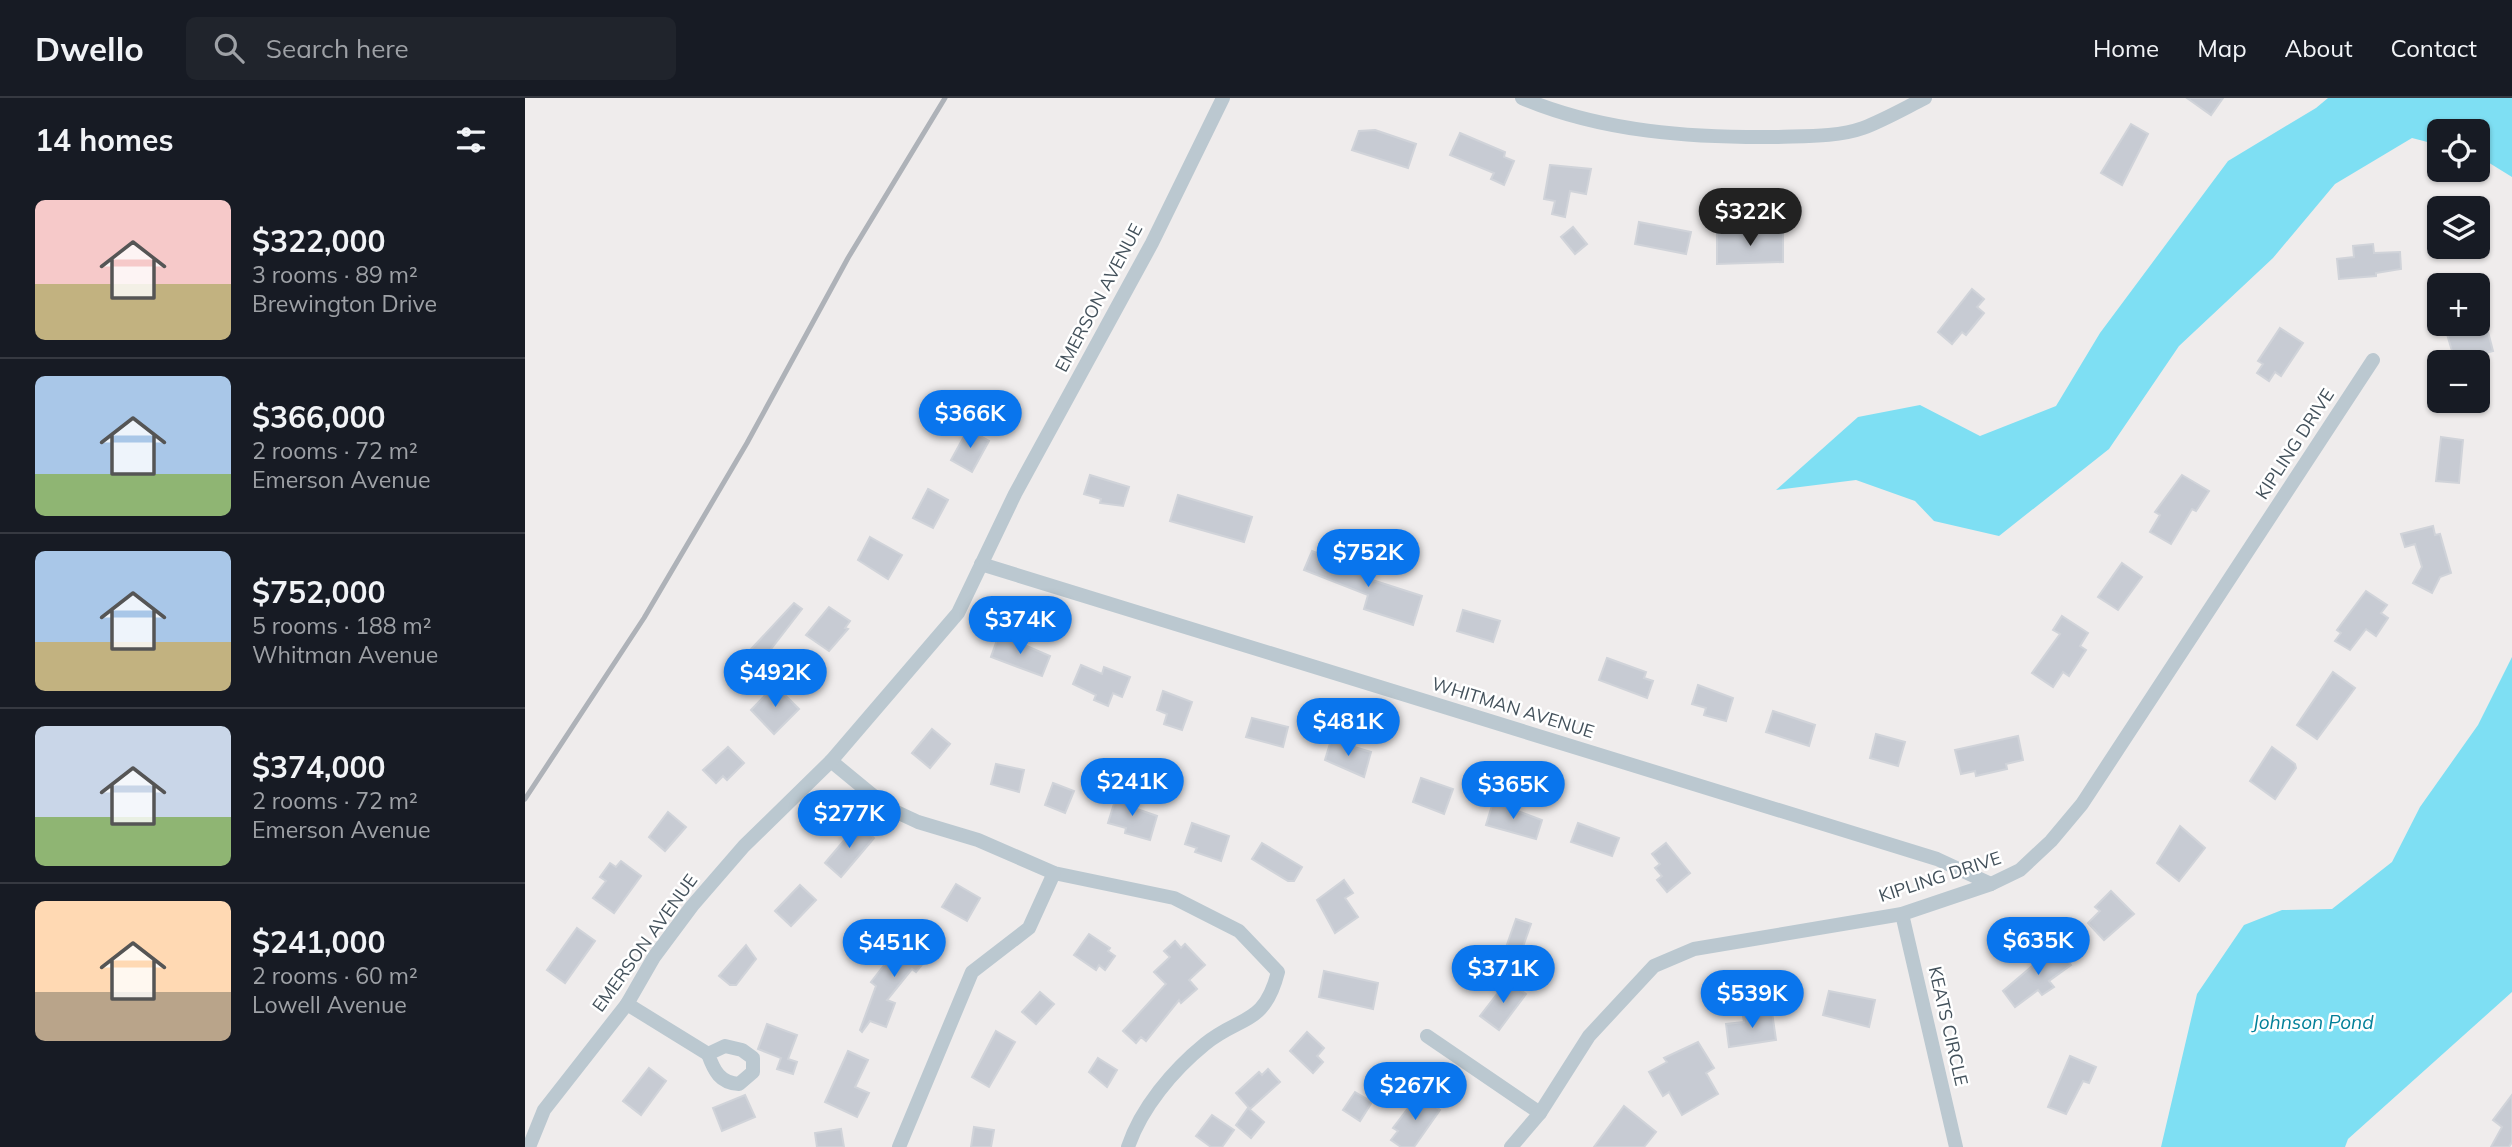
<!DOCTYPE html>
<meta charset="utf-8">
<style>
:root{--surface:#171b24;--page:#20242c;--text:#f1f3f6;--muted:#9ea1a6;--line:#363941;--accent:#0975ed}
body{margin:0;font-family:Mulish,sans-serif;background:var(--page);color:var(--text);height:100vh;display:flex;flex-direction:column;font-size:26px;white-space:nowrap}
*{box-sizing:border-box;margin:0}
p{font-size:23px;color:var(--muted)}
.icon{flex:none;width:38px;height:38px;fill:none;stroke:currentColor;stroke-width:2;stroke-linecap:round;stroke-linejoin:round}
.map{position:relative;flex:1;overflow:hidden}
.drawer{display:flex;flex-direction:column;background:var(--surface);width:525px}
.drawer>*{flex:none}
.controls{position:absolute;left:1902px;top:21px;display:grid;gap:14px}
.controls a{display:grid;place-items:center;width:63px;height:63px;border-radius:10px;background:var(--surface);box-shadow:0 2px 5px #0004;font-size:35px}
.price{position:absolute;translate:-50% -60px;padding:0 16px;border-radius:24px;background:var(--accent);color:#fff;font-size:23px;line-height:46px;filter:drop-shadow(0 2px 4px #0008)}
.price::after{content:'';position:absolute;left:50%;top:42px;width:21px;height:16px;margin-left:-10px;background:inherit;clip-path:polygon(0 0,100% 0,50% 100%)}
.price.selected{background:#222;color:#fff}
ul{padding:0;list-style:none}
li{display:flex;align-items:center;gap:21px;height:175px;padding:0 35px}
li+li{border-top:2px solid var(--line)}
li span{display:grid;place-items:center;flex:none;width:196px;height:140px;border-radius:10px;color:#555}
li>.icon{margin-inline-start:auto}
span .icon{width:84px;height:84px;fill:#fffc;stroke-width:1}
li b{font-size:30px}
h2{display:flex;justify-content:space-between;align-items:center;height:84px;padding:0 35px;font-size:30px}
header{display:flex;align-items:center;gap:42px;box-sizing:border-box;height:98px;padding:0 35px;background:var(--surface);border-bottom:2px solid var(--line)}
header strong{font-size:33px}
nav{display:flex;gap:38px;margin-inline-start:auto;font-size:24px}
.search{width:490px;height:63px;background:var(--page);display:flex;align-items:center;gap:18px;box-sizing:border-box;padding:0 24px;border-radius:10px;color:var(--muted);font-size:26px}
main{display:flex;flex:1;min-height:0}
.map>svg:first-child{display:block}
.water{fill:#7edff3}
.building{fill:#c7cbd3;stroke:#d0d3d9;stroke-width:2}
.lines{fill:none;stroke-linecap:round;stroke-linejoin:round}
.street{stroke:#bbc8d0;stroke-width:14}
.rail{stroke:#aeb2b8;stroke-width:5}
.labels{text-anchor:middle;stroke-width:5;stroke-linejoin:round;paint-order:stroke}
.street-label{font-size:18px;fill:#43515b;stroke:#fff}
.water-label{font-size:19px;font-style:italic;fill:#038099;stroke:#fff}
</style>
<header>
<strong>Dwello</strong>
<div class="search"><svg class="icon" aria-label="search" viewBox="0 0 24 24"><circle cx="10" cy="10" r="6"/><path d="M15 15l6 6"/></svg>Search here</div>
<nav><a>Home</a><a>Map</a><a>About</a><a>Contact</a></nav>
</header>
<main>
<section class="drawer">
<h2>14 homes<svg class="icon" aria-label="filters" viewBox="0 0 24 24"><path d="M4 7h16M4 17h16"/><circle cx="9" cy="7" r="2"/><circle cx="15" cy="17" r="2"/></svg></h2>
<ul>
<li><span style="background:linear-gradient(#f6c9c9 60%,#c2b280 0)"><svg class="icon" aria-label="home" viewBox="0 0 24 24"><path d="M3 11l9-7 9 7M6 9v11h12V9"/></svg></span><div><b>$322,000</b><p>3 rooms · 89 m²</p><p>Brewington Drive</p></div></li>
<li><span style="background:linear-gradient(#a9c7e8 70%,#8fb573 0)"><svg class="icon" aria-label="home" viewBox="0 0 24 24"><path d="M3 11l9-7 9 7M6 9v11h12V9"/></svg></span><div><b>$366,000</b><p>2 rooms · 72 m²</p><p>Emerson Avenue</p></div></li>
<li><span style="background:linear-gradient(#a9c7e8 65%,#c2b280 0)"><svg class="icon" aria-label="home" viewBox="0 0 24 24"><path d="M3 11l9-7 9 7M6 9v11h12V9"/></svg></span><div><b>$752,000</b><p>5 rooms · 188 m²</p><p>Whitman Avenue</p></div></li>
<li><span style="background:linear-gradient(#c9d6e8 65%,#8fb573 0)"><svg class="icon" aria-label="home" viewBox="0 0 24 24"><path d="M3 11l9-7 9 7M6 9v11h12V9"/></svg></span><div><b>$374,000</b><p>2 rooms · 72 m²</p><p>Emerson Avenue</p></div></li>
<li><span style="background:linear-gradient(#ffd9b3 65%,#b9a48a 0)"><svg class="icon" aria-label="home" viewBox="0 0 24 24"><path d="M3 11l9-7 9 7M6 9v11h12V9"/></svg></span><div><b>$241,000</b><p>2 rooms · 60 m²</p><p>Lowell Avenue</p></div></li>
</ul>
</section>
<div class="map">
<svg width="1987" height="1049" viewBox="0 0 1987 1049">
<rect width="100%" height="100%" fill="#efecec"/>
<!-- water -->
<g class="water">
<path d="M1803,0h184v79l-34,-21v-25h-39v14l-27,-7 -77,46 -62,74 -94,88 -70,103 -110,87 -65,-15 -19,-20 -59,-21 -80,10 82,-73 62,-12 60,31 76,-30 44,-73 128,-172 88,-53z"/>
<path d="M1987,559v335l-164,147 -3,8h-184l36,-153 47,-69 38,-15 50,-1 60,-47 28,-55 58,-82z"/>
</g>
<!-- building -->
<g class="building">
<path d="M1662,0h36l-12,17z"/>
<path d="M1606,26l17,10 -26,51 -21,-12z"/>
<path d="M850,32l41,14 -8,24 -56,-18 7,-19z"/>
<path d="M935,35l45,19 -1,5 10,4 -10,24 -13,-6 3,-6 -44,-18z"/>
<path d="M1025,67l41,4 -5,25 -16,-3 -5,26 -13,-3 3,-13 -11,-2z"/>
<path d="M1246,112h19l1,17 -19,1z"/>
<path d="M1114,124l52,10 -5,22 -51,-10z"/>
<path d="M1048,129l14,17 -12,10 -14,-17z"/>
<path d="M1192,134h66v30l-66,2z"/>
<path d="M1848,146l1,9 26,-1 1,17 -25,4v3l-37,3 -2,-20 17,-2 -1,-11z"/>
<path d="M1447,191l12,10 -7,8 7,6 -18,22 -4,-3 -10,12 -14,-12z"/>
<path d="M1919,226h42l7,27 -38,10z"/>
<path d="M1755,230l23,15 -22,33 -6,-4 -6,9 -12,-8 6,-9 -5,-3z"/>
<path d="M443,331l21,12 -17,31 -21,-12z"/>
<path d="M1916,339l22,3 -4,43 -23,-2z"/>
<path d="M565,377l39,12 -6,19 -23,-3 1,-4 -17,-5z"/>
<path d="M1657,377l27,16 -13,20 -4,-2 -21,35 -21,-12 10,-17 -5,-3z"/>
<path d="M403,391l20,11 -15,28 -20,-10z"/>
<path d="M653,397l74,22 -8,25 -74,-21z"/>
<path d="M1908,428l2,9 5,-1 11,39 -11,4 -8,16 -19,-10 9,-16 -7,-23 -10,3 -4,-13z"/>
<path d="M345,439l32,18 -14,24 -30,-19z"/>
<path d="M787,453l56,22 -2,5 56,18 -9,29 -49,-16 4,-14 -64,-25z"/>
<path d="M1597,465l20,14 -24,33 -20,-13z"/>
<path d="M1841,493l21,14 -6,8 7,5 -12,18 -10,-7 -16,21 -15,-9 6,-8 -4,-3z"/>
<path d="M269,505l8,6 -34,44 13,12 -17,18 -24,-22z"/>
<path d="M304,509l21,14 -5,7 3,1 -19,22 -23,-16z"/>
<path d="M938,512l37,11 -7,21 -36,-11z"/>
<path d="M1537,518l26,17 -8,13 6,4 -17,26 -6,-4 -10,15 -21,-14 28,-39 -7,-4z"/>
<path d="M474,536l51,22 -8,20 -51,-19z"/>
<path d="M1082,560l39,14 -2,6 9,3 -6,17 -48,-18z"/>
<path d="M556,567l21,9 2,-7 26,10 -8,20 -9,-4 -5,13 -14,-6 2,-5 -23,-11z"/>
<path d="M1808,574l22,16 -38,51 -20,-14z"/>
<path d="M250,587l24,24 -25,25 -23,-24z"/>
<path d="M1173,587l35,13 -7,23 -22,-6 2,-7 -14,-4z"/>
<path d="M638,593l29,11 -10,28 -18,-6 3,-10 -10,-4z"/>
<path d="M1248,613l42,14 -6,21 -43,-14z"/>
<path d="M727,620l36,9 -5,20 -37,-10z"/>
<path d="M407,631l18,15 -20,24 -18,-15z"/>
<path d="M1351,636l29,8 -7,24 -28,-8z"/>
<path d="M1493,638l5,24 -17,4 1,5 -31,7 -1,-5 -14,3 -6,-24z"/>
<path d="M806,642l40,12 -7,25 -39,-17z"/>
<path d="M203,649l16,16 -17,17 -4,-4 -7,7 -13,-13z"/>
<path d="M1747,649l23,17 1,4 -21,31 -25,-18z"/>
<path d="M471,666l28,6 -5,22 -28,-8z"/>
<path d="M896,680l32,11 -9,25 -31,-12z"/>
<path d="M528,685l21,8 -9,22 -20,-8z"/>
<path d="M592,696l20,6 -3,8 23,8 -7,24 -25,-7 1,-5 -18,-5z"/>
<path d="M968,704l49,18 -6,19 -50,-14z"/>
<path d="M143,714l18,15 -21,24 -16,-14z"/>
<path d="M667,725l37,13 -8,25 -26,-9 2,-4 -12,-4z"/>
<path d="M1053,725l41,15 -7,18 -41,-14z"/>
<path d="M333,726l16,14 -33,39 -16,-14z"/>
<path d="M1655,728l25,22 -26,33 -22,-18z"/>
<path d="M737,745l40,24 -8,14h-6l-36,-22z"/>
<path d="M1141,745l24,30 -23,19 -10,-12 5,-4 -7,-8 5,-4 -8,-10z"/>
<path d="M96,763l20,15 -27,37 -21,-15 13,-17 -6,-4 10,-14 6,4z"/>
<path d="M819,782l9,13 -8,5 13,19 -23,16 -18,-33z"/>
<path d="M431,786l24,14 -13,23 -25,-14z"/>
<path d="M275,787l16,15 -25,26 -16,-15z"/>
<path d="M1586,793l23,23 -30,26 -16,-17 12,-12 -5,-4z"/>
<path d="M991,821l15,5 -12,34 -15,-5z"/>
<path d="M52,830l18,13 -30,42 -18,-13z"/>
<path d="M385,834l17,13 -6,7 7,5 -12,15 -4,-3 -25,31 8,3 -9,24 -16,-6 -8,11 -2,-2 16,-44 -5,-4z"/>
<path d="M564,836l21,14 -2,3 7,5 -10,14 -6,-5 -3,5 -22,-15z"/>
<path d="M650,843l6,7 4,-4 20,21 -16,15 8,9 -16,14 -2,-3 -33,41 -5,-4 -5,6 -13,-12 43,-47 -12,-12 16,-15 -6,-6z"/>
<path d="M221,847l10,14 -20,26h-6l-11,-9z"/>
<path d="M1531,848l15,19 -22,16 5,6 -12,8 -4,-5 -23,17 -12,-16z"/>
<path d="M799,873l54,12 -5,26 -54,-12z"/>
<path d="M983,882l18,14 -27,36 -19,-14z"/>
<path d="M1304,893l46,9 -6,27 -46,-12z"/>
<path d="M515,894l14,12 -18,20 -14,-12z"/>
<path d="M1247,914l4,28 -47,7 -3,-23 18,-2 -1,-6z"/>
<path d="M242,926l30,11 -9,24 9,3 -4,12 -16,-5 4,-11 -23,-9z"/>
<path d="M471,933l19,11 -26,45 -17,-10z"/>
<path d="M782,934l17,16 -7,8 6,6 -10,11 -23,-22z"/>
<path d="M1173,944l16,26 -8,5 12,21 -36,21 -13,-23 -6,4 -14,-24 18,-10 -3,-4z"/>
<path d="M323,953l20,9 -13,27 14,6 -12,24 -32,-15z"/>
<path d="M1545,958l26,11 -7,16 -6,-2 -17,33 -18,-7z"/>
<path d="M573,960l19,12 -10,17 -18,-15z"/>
<path d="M124,970l17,13 -25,34 -18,-14z"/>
<path d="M743,971l12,13 -30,27 -14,-16 23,-21 3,3z"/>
<path d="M830,994l17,10 -12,19 -17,-11z"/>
<path d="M894,996l21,16 -26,37h-13l-10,-7 7,-9 -5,-3z"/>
<path d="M220,997l10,22 -33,14 -9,-23z"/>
<path d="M1987,997v47l-3,5h-18l11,-20 -9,-7z"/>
<path d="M1099,1008l32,26 -12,15h-50z"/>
<path d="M723,1010l16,14 -13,16 -15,-13z"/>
<path d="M687,1017l22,15 -12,17h-11l-15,-11z"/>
<path d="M449,1029l20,3 -3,17h-20z"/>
<path d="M316,1031l3,18h-27l-2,-14z"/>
</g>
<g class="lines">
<!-- street -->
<g class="street">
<path d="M997,0c80,34 170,40 256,39 26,-1 60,0 85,-9 21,-8 42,-20 62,-30"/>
<path d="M456,466l956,295 54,25"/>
<path d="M306,663l57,47 30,14 60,18 76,33 120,25 65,33 39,41c-14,54 -37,43 -73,72 -32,26 -64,64 -77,103"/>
<path d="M1377,816l54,233"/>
<path d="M102,906l81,50"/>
<path d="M902,938l113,77"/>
<path d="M200,948l17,4 11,8v14l-14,12c-19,-1 -25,-13 -31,-30z"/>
<path d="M4,1049l15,-37 83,-106 27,-47 38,-51 52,-60 87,-85 127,-148 57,-119 137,-251 71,-145"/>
<path d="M374,1049l73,-175 57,-44 25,-55"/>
<path d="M986,1049l29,-34 49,-77 65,-70 40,-17 208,-35 89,-30 29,-14 31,-29 31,-37 291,-444"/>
</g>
<!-- rail -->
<path class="rail" d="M0,701l119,-181 103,-175 101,-185 97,-160"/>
</g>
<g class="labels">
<!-- street labels -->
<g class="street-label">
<text transform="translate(574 200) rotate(-62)" y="6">EMERSON AVENUE</text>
<text transform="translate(1770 346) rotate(-57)" y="6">KIPLING DRIVE</text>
<text transform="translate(988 610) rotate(17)" y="6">WHITMAN AVENUE</text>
<text transform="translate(1415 779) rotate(-18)" y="6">KIPLING DRIVE</text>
<text transform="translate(120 845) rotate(-54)" y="6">EMERSON AVENUE</text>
<text transform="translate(1423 928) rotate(77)" y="6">KEATS CIRCLE</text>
</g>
<!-- water labels -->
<g class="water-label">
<text x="1788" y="931">Johnson Pond</text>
</g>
</g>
</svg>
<div class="controls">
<a><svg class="icon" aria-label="locate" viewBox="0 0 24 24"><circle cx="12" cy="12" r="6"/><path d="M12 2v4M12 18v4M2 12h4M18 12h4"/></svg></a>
<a><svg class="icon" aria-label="layers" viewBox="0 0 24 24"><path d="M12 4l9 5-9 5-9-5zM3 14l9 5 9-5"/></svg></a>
<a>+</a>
<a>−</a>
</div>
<b class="price selected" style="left:1225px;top:150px">$322K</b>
<b class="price" style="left:445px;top:352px">$366K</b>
<b class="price" style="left:843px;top:491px">$752K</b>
<b class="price" style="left:495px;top:558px">$374K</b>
<b class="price" style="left:250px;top:611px">$492K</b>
<b class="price" style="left:823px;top:660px">$481K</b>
<b class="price" style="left:607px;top:720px">$241K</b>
<b class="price" style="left:988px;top:723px">$365K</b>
<b class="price" style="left:324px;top:752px">$277K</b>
<b class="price" style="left:1513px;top:879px">$635K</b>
<b class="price" style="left:369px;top:881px">$451K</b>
<b class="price" style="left:978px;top:907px">$371K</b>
<b class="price" style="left:1227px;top:932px">$539K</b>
<b class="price" style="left:890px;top:1024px">$267K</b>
</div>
</main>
